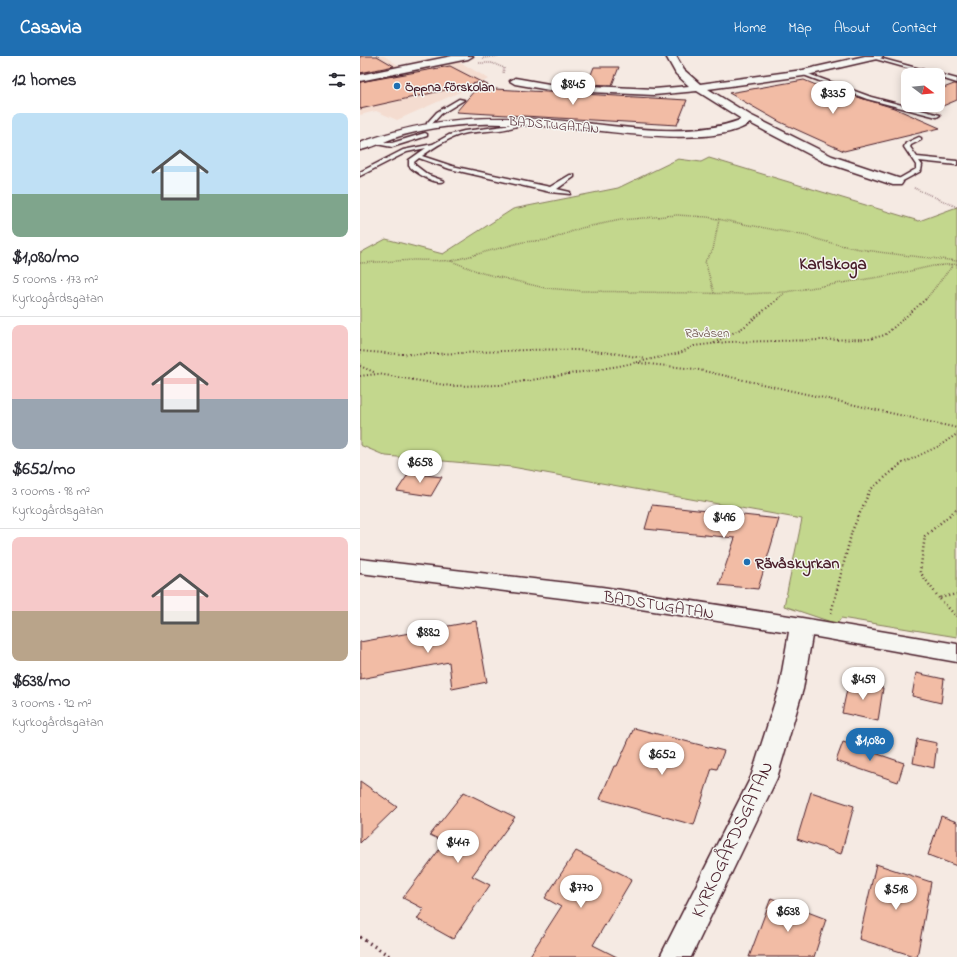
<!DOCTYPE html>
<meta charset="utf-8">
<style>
:root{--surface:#fff;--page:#f7f7f7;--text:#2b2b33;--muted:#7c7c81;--line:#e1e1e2;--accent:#1f6fb2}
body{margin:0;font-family:"Indie Flower",sans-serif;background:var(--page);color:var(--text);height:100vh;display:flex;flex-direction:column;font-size:15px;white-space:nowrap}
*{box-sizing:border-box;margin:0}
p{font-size:13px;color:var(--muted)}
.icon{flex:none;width:22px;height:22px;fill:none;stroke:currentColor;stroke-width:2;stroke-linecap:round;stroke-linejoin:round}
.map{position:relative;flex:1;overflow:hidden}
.details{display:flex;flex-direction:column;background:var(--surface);width:360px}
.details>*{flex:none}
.needle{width:26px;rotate:106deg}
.buttons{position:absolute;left:541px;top:12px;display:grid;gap:8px}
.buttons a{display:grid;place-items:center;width:44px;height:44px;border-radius:8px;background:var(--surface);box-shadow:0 2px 10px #0003;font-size:20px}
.price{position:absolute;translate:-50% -34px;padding:0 9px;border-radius:14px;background:#fff;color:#222;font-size:13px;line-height:26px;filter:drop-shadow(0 1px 2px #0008)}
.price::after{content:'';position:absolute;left:50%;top:24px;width:12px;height:9px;margin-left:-6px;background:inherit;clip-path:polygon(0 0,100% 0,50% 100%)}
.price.selected{background:var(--accent);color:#fff}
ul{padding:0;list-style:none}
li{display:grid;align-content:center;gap:8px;height:212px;padding:0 12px}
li+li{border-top:1px solid var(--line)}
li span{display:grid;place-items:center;height:124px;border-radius:8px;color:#555}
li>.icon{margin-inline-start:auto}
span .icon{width:72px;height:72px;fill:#fffc;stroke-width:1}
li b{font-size:17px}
h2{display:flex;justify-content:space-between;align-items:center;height:48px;padding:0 12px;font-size:17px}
header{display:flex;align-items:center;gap:24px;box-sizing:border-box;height:56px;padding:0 20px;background:var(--accent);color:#fff}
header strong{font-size:19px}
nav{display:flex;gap:22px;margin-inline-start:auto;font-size:14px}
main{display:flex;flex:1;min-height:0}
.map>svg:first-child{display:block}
.built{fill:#f4dcd0}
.green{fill:#c3d78d;stroke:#867b5c}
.building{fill:#f2bca5;stroke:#4a1f2b}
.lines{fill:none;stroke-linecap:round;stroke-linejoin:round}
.lane-casing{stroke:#4a1f2b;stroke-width:3}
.street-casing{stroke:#4a1f2b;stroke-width:3}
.secondary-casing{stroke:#4a1f2b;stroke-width:3}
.path-far3{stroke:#4a1f2b;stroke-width:1.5;stroke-dasharray:0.5 1.5;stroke-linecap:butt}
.path-far2{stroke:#4a1f2b;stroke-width:2;stroke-dasharray:1 2.5;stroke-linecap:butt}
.path-far1{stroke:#4a1f2b;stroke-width:2.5;stroke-dasharray:1 3;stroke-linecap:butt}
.path{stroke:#4a1f2b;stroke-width:3.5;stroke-dasharray:1.5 4;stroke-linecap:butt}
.lane{fill:#f6f6f2;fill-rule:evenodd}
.street{fill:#f6f6f2;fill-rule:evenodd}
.secondary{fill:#f6f6f2;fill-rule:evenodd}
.poi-dot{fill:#1f6fb2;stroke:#f6f6f2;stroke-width:1.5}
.labels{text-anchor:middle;stroke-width:3;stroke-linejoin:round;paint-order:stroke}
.far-poi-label{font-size:13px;font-weight:bold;fill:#4a1f2b;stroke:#f6f6f2;text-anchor:start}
.far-street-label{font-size:13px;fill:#4a1f2b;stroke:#f6f6f2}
.far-park-label{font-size:13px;fill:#684d44;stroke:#f6f6f2}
.poi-label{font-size:16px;font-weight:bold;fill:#4a1f2b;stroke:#f6f6f2;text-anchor:start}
.street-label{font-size:16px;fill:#4a1f2b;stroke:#f6f6f2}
.far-district-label{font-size:17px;font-weight:bold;fill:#4a1f2b;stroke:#f6f6f2}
.near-street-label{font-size:19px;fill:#4a1f2b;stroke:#f6f6f2}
</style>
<header>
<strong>Casavia</strong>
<nav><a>Home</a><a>Map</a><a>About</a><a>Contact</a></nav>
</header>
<main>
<section class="details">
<h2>12 homes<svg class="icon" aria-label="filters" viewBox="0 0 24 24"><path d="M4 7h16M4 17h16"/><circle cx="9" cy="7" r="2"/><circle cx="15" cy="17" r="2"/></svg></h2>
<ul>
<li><span style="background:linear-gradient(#bfe0f5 65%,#7fa58c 0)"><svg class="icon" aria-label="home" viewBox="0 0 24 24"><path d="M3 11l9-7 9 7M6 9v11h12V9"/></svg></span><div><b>$1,080/mo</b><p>5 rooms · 173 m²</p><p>Kyrkogårdsgatan</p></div></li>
<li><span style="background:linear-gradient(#f6c9c9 60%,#9aa5b1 0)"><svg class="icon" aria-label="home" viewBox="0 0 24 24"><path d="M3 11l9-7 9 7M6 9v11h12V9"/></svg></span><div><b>$652/mo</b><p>3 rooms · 98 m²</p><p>Kyrkogårdsgatan</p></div></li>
<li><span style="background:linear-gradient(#f6c9c9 60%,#b9a48a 0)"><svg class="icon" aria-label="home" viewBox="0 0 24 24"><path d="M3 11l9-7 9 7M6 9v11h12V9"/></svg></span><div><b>$638/mo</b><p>3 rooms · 92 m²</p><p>Kyrkogårdsgatan</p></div></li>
</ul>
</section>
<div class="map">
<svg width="597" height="901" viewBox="0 0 597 901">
<rect width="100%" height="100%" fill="#f5eae3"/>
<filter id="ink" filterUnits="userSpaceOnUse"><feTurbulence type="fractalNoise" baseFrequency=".025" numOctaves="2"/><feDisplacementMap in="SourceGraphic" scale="8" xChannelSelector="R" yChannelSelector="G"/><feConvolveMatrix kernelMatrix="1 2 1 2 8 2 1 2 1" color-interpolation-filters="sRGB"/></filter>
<g filter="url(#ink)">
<!-- built -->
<g class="built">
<path d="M0,0h24l17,11 -41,8z"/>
<path d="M100,6l29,17 -92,41 -21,-9 -16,4v-33z"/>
</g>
<!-- green -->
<path class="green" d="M349,102l210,63 38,-14v430l-116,-19 -4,6 -53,-18 18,-87 -290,-52 -126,-11 -26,-11v-192l26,-14 57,15 70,-45 105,-21 60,-29 23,3z"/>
<!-- building -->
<g class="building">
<path d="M0,0h17l17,10 -34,7z"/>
<path d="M90,10l31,16 -121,27v-27z"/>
<path d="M234,11h25l-7,18 -52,-2 2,-7 28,1z"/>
<path d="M444,24l38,16 6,-2 46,14 46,20 -96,23 -64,-29 -51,-29z"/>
<path d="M122,26l13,7 192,11 -10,25 -221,-13z"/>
<path d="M594,28h3v16l-19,8v-18z"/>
<path d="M49,417l33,4 -11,19 -34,-5z"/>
<path d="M292,449l127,14 -21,70 -39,-4 16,-47 -90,-9z"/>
<path d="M116,565l11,61 -35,7 -3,-27 -89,17v-37z"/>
<path d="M556,617l28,6 -3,24 -29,-7z"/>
<path d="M489,624l34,8 -5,33 -36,-8z"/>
<path d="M274,672l90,23 -7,18 -5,-1 -18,57 -94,-26 14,-33h3z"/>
<path d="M557,683l20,4 -3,25 -21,-5z"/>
<path d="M483,686l61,21 -6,19 -62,-21z"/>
<path d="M0,725l37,26 -37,36z"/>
<path d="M104,736l51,25 -43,59 18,9 -37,54 -36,-20 7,-10 -21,-11 42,-56 -15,-7z"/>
<path d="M451,736l43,14 -13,48 -44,-15z"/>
<path d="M581,760l16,6v44l-29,-11z"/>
<path d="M216,795l56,28 -39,66 24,12h-88l32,-50 -16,-9z"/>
<path d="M516,808l55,18 -14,75 -58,-18z"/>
<path d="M411,842l55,21 -12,38h-65z"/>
</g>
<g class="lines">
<defs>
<g id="lane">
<path d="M512,0l85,23v4l-19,-6v-2h-6l-60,-17z"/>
<path d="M443,16l68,25 69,18 -3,2 -70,-18 -66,-25z"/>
<path d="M99,43l5,1 -23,14 -10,11h-4v-2l10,-11z"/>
<path d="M164,63l2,1v2c-18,10 -39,8 -59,11 -16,3 -31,13 -45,23l30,10 98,21 20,-12h4v2l-17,12 13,3v2l-20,-2 -100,-23 -31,-11 -5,4 1,3 13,10 16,6c-8,5 -29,-9 -35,-15v-6l17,-12 -19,4 -47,24v-4l43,-22 30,-6 16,-9 15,-4 41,-5z"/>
<path d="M65,77l2,1v2l-35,11 -26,-5 3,-2 23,3z"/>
<path d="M559,81l2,1v2l-10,5 -1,2 7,10 40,4v4l-38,-4 3,4 -1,6 -22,12h-4v-2l21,-12v-4l-12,-18 2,-4z"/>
</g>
<g id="street">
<path d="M306,0h10l8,14 16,14 103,-14 62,-14h18l-2,2 -78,18 -95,13 42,26 82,41 69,23 2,3 -2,3h-8l-69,-23 -74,-39c-34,25 -135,9 -176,5 -31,-2 -63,-5 -94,-4 -29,1 -59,5 -86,14 -11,4 -22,10 -34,12v-7c74,-28 137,-28 215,-21 53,5 113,17 165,-2v-2l-43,-27 -43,4 -105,-5 -34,-6 -5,-3 5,-3 34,6 105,5 35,-3 -13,-12z"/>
<path d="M0,503l242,28 200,31 155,26v18l-145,-26 -9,53 -26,89 -86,179h-31l91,-180 28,-88 10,-57 -187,-29 -242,-30z"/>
</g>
<path id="secondary" d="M92,0h21l-5,3 -108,22v-6z"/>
</defs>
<!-- lane casing -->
<use href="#lane" class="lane-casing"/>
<!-- street casing -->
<use href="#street" class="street-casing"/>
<!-- secondary casing -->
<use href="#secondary" class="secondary-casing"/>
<!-- path-far3 -->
<g class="path-far3">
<path d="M123,2l16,-2"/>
<path d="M119,7h13l12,5 -1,5"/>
<path d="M554,132l43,19"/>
<path d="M91,205l31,12 63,15 37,3 163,3 40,-2 107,-17 41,-9 24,-2"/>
<path d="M0,207l54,-3 37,1 72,-19 26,-2 32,-12 40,-8 56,-5 30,2 100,19c48,16 100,19 150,25"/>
<path d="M354,237l-9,-32 8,-11 6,-31"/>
<path d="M417,243l8,-6"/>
<path d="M566,243l27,-34"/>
</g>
<!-- path-far2 -->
<g class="path-far2">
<path d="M354,287l30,-16 35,-29"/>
<path d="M0,295c22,2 45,4 67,3 78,-1 141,-12 219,5"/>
<path d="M279,307l56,6 262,59"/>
<path d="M0,310l16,7"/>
<path d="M0,320l18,-2 73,12 49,-1 119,-19 61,-13 14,-7 33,-4 143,-3 15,-4 42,-37"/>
<path d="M534,414l7,-6 38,-18 18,-12"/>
</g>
<!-- path-far1 -->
<g class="path-far1">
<path d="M597,538l-18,4 18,19"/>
<path d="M579,542l-19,-26 5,-36 32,-27"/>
<path d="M471,557l21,-82 18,-41 25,-21"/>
</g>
<!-- path -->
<path class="path" d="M0,881l31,20"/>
<!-- lane -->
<use href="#lane" class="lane"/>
<!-- street -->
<use href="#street" class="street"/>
<!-- secondary -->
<use href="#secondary" class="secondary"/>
</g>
</g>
<!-- markers -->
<g class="poi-dot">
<circle cx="37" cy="30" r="4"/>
<circle cx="387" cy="506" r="4"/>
</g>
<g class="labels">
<!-- far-poi labels -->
<g class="far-poi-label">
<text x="45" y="35">Öppna förskolan</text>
</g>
<!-- far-street labels -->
<g class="far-street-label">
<text transform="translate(194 68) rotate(5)" y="5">BADSTUGATAN</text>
</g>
<!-- far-park labels -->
<g class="far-park-label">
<text x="347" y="281">Rävåsen</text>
</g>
<!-- poi labels -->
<g class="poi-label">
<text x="395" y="512">Rävåskyrkan</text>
</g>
<!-- street labels -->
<g class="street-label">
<text transform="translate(299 548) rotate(9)" y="6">BADSTUGATAN</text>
</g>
<!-- far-district labels -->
<g class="far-district-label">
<text x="473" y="213">Karlskoga</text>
</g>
<!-- near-street labels -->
<g class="near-street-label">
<text transform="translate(371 783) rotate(-65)" y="7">KYRKOGÅRDSGATAN</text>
</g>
</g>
</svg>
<div class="buttons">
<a><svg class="needle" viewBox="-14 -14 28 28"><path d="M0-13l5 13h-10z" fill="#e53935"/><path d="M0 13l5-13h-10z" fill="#7c7c81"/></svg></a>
</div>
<b class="price" style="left:213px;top:50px">$845</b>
<b class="price" style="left:473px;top:59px">$335</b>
<b class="price" style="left:60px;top:428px">$658</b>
<b class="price" style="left:364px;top:483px">$496</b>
<b class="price" style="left:68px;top:598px">$882</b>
<b class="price" style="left:503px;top:645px">$459</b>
<b class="price selected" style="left:510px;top:706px">$1,080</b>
<b class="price" style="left:302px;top:720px">$652</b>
<b class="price" style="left:98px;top:808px">$447</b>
<b class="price" style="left:221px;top:853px">$770</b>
<b class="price" style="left:536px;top:855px">$518</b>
<b class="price" style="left:428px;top:877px">$638</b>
</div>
</main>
